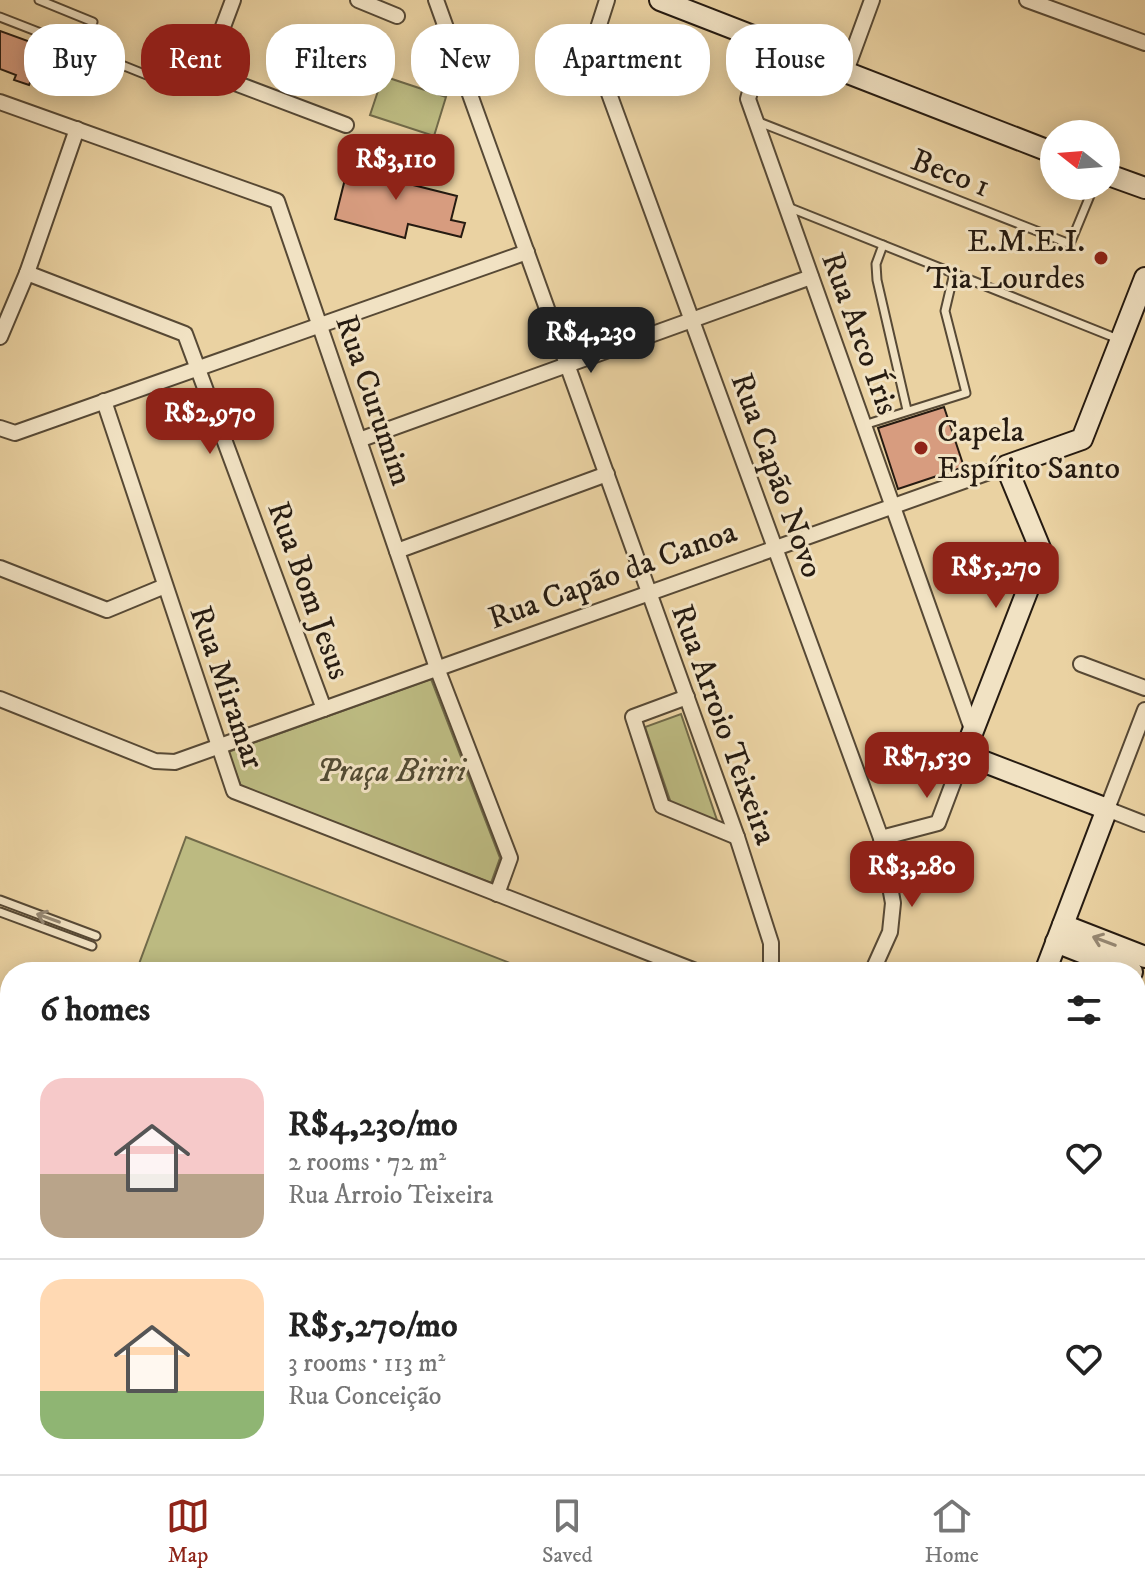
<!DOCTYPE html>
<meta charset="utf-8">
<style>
:root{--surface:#fff;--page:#f6f6f6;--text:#222;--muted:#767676;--line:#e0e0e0;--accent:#8f2418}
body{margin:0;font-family:"IM FELL DW Pica",serif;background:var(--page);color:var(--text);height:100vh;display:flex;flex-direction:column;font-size:30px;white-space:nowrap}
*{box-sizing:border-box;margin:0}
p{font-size:26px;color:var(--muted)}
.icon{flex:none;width:44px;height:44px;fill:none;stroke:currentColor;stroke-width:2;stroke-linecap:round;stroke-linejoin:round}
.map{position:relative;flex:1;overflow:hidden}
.panel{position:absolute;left:0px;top:962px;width:1146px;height:512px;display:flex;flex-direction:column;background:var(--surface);border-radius:32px 32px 0 0;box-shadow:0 4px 20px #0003}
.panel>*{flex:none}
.hud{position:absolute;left:24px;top:24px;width:1098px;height:72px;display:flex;gap:16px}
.needle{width:52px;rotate:287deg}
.controls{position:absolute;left:1040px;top:120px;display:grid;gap:16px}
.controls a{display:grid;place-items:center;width:80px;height:80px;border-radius:50%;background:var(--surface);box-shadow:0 4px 20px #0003;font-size:40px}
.price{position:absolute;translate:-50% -68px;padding:0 18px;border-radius:16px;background:var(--accent);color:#fff;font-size:26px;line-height:52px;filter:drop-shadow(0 2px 4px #0008)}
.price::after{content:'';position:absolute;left:50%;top:48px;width:24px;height:18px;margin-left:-12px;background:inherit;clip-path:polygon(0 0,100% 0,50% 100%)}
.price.current{background:#222;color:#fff}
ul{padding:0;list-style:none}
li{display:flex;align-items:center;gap:24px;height:200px;padding:0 40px}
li+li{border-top:2px solid var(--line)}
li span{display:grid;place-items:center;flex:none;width:224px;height:160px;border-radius:24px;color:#555}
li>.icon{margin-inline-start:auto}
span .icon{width:96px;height:96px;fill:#fffc;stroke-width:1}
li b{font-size:34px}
h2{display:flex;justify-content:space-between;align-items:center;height:96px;padding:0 40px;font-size:34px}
.chip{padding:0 28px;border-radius:32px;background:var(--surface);box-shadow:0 4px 20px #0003;font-size:28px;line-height:72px}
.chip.current{background:var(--accent);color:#fff}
.dock{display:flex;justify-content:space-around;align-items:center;height:112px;border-top:2px solid var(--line);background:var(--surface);font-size:22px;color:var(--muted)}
.dock a{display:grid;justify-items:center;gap:4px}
.dock .current{color:var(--accent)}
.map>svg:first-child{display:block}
.green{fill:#bcba81;stroke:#716a49;stroke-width:2}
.building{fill:#d79c7f;stroke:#261b11;stroke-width:2}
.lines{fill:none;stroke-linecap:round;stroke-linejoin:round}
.lane-casing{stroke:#574935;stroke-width:11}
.street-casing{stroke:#574935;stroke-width:18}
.secondary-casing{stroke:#261b11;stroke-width:24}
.lane{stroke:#f1e2c3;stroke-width:7}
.street{stroke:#f1e2c3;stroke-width:14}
.secondary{stroke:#f1e2c3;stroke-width:20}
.oneway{stroke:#968873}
.poi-dot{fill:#8f2418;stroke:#f1e2c3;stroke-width:3}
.labels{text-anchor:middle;stroke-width:6;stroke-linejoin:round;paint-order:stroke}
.street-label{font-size:32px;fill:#261b11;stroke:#f1e2c3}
.poi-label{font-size:32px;fill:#261b11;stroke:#f1e2c3;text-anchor:end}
.park-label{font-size:32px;font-style:italic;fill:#534b33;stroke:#f1e2c3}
</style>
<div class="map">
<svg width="1145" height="1474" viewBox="0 0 1145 1474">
<rect width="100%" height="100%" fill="#ead2a2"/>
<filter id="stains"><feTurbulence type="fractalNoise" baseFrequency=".0025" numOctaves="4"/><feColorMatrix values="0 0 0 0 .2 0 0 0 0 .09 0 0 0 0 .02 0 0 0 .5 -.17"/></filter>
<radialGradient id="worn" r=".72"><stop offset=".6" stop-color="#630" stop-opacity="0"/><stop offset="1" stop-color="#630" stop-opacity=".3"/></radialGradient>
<!-- green -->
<g class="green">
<path d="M383,76l63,21 -12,39 -64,-21z"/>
<path d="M431,679l69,179 -9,25 -250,-97 -13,-34z"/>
<path d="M681,714l37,109 -46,-17 -27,-79z"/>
<path d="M186,837l347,135h-397z"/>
<path d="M0,1409l10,4v51h150l29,10h-189z"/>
</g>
<!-- building -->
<g class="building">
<path d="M0,31l72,26 -12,32 -29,-9 -2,5 -15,-5 2,-5 -16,-6z"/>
<path d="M404,154l16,4 -7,27 44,11 -6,24 14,3 -4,14 -53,-13 -3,14 -70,-19 13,-52 33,9 1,-5 17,4z"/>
<path d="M944,407l20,60 -66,22 -20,-61z"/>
<path d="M771,1464h69l-4,10h-68z"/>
</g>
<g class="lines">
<defs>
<g id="lane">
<path d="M39,0l54,22 -11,27 97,39"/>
<path d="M0,17l82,32"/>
<path d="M759,122l311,122 24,-58"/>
<path d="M788,207l330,132"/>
<path d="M883,245l-7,19 1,16 30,130"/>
<path d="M864,425l102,-32 -21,-82 9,-38"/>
<path d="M0,900l96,36"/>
<path d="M0,912l92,34"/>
</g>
<g id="street">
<path d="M233,0l-27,72 140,53"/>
<path d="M358,0l39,16"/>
<path d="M436,0l301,837 34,106v29"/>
<path d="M607,0l-15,47 289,791 12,65 -3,29 -18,40"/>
<path d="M1027,0l118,43"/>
<path d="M764,42l-16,57 225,633"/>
<path d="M846,71l26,-71"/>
<path d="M0,102l277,99 160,467 73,190 -13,36"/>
<path d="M27,273l158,61 139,375"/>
<path d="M0,337l27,-64 50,-144"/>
<path d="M104,401l130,390 464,181"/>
<path d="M0,428l15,5 512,-181"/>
<path d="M359,440l452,-163"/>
<path d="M397,551l210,-77"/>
<path d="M0,568l107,42 58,-24"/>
<path d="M1081,664l64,24"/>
<path d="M687,697l-54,20 29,89 75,31"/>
<path d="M0,699l155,62 20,1 831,-296"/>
<path d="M1145,710l-38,99 38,15"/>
<path d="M881,838l57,-15 26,-69"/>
<path d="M1136,1089l9,-23"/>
<path d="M0,1123l10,4"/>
<path d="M0,1230l10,4"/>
<path d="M0,1347l10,-26"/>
<path d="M1136,1367l9,-24"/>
<path d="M1136,1435l9,3"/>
<path d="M636,1464l28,10"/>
<path d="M683,1474l4,-10"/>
<path d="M987,1474l4,-10"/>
<path d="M1094,1474l4,-10"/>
</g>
<g id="secondary">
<path d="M660,0l394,153"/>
<path d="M1106,174l39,14"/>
<path d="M1063,925l82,32"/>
<path d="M1056,942l76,30"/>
<path d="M1045,972l62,-163 -143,-55 78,-201 -36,-87 76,-27 63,-161"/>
<path d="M0,1366l10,3"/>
<path d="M275,1464l28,10"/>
<path d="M852,1474l4,-10"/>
</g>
</defs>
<!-- lane casing -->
<use href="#lane" class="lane-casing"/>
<!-- street casing -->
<use href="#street" class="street-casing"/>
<!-- secondary casing -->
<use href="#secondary" class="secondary-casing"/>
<!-- lane -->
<use href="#lane" class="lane"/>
<!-- street -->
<use href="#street" class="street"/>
<!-- secondary -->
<use href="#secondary" class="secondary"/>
</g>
<!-- one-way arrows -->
<defs><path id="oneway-shaft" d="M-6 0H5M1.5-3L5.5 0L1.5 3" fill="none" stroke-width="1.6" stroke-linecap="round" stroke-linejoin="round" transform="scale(2)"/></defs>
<g class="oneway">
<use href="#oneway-shaft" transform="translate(48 918) rotate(-160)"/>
<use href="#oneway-shaft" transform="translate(1104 941) rotate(-159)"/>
</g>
<!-- markers -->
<g class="poi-dot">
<circle cx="1101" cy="258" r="8"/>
<circle cx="921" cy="448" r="8"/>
</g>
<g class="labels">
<!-- street labels -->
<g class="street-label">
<text transform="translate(951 172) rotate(21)" y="11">Beco 1</text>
<text transform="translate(861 333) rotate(70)" y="11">Rua Arco Íris</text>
<text transform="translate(375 400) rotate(71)" y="11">Rua Curumim</text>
<text transform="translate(778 475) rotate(70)" y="11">Rua Capão Novo</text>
<text transform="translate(612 574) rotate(-20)" y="11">Rua Capão da Canoa</text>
<text transform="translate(310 590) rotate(70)" y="11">Rua Bom Jesus</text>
<text transform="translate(228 687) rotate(71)" y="11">Rua Miramar</text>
<text transform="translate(725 724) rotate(70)" y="11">Rua Arroio Teixeira</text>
</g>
<!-- poi labels -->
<g class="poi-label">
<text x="1085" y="251">E.M.E.I.<tspan x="1085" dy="37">Tia Lourdes</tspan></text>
<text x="937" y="441" text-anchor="start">Capela<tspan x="937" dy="37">Espírito Santo</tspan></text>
</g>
<!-- park labels -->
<g class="park-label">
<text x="391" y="781">Praça Biriri</text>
</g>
</g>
<rect width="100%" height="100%" filter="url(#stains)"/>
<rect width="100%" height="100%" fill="url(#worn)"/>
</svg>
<div class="controls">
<a><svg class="needle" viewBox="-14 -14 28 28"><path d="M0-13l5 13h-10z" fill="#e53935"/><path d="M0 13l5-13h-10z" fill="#767676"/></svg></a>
</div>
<b class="price" style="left:396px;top:202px">R$3,110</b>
<b class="price current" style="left:591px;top:375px">R$4,230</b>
<b class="price" style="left:210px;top:456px">R$2,970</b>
<b class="price" style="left:996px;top:610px">R$5,270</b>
<b class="price" style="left:927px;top:800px">R$7,530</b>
<b class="price" style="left:912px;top:909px">R$3,280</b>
<div class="hud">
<a class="chip">Buy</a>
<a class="chip current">Rent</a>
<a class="chip">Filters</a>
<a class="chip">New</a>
<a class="chip">Apartment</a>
<a class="chip">House</a>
</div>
<section class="panel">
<h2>6 homes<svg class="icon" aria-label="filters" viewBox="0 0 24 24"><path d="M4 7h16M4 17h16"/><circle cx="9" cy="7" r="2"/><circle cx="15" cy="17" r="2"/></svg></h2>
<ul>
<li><span style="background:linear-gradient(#f6c9c9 60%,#b9a48a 0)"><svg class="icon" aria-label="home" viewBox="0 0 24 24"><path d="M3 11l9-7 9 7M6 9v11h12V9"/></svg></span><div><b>R$4,230/mo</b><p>2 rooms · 72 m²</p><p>Rua Arroio Teixeira</p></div><svg class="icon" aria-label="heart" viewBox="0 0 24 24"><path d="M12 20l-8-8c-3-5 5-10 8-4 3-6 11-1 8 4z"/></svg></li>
<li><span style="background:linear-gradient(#ffd9b3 70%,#8fb573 0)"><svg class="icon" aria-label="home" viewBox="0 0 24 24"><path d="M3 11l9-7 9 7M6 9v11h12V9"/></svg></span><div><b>R$5,270/mo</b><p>3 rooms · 113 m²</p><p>Rua Conceição</p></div><svg class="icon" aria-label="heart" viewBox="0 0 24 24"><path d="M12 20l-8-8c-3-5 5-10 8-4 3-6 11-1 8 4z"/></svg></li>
</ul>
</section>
</div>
<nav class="dock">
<a class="current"><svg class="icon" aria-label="map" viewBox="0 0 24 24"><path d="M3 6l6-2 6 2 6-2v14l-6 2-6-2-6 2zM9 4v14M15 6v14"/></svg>Map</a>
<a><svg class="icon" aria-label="saved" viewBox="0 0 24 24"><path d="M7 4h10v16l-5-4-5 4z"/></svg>Saved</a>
<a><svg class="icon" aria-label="home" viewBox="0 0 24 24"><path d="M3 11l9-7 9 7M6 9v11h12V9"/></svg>Home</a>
</nav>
